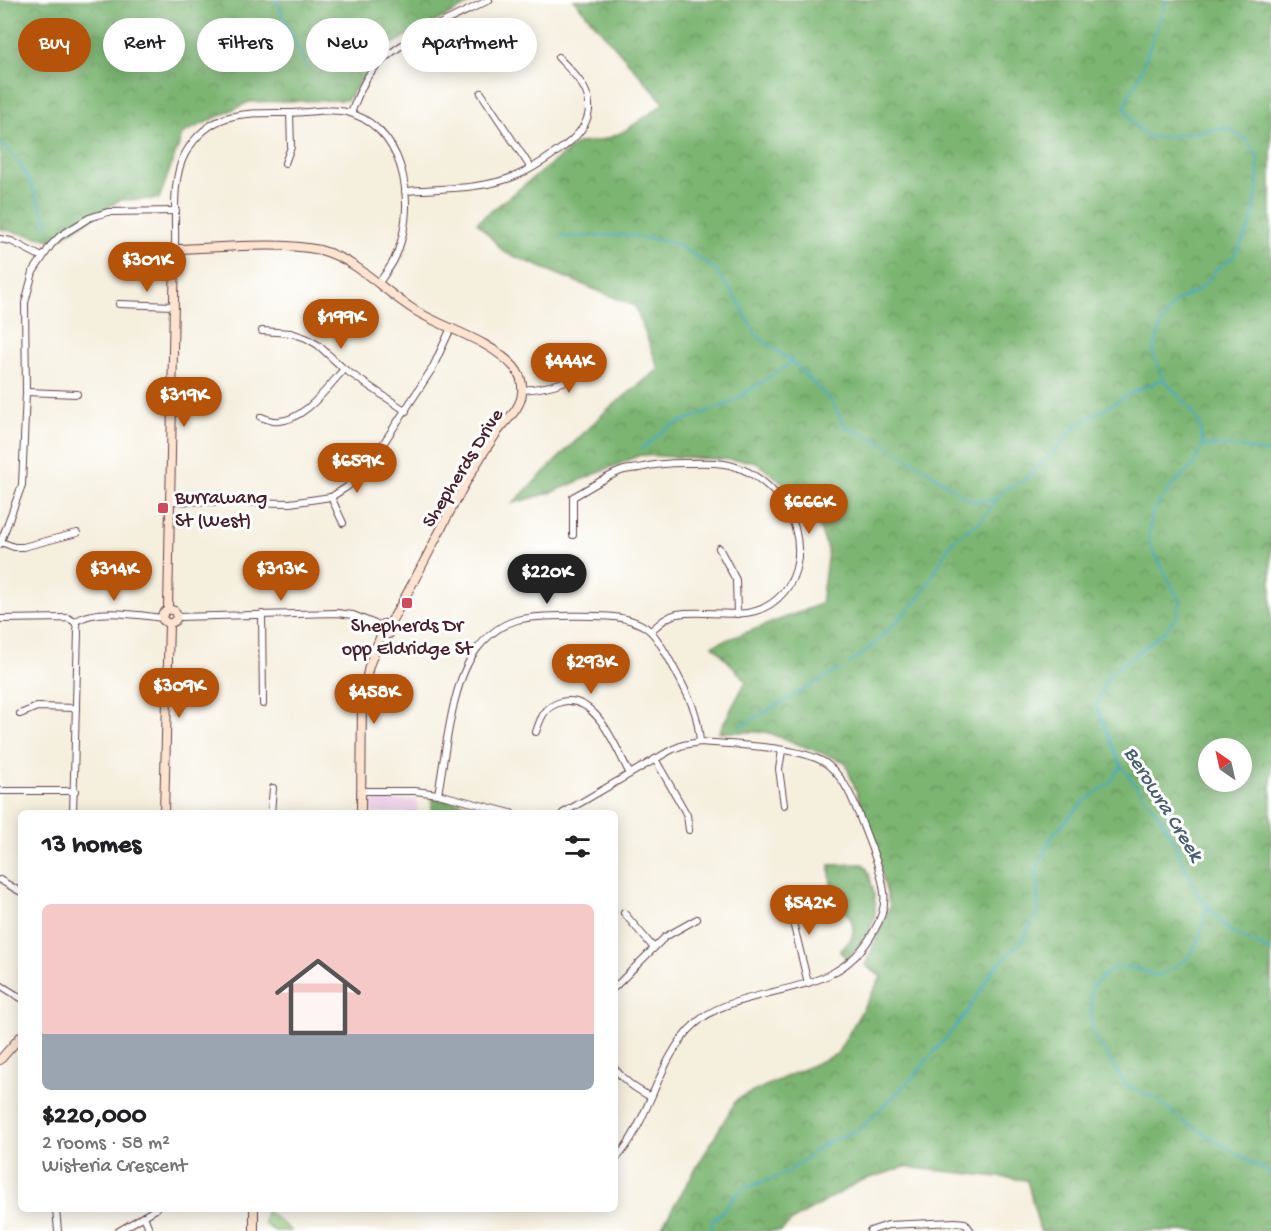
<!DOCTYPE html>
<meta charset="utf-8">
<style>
:root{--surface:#fff;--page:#f2f2f2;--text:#202124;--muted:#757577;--accent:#b45309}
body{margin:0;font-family:"Gochi Hand",sans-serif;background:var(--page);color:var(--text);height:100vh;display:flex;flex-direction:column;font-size:22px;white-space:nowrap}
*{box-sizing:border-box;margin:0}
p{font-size:20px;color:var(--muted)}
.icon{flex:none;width:33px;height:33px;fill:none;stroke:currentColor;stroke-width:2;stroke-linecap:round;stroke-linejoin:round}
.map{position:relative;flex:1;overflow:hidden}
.side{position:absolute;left:18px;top:810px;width:600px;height:402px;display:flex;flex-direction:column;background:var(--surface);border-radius:9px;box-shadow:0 3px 15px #0003}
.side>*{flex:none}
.guide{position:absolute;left:18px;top:18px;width:600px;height:54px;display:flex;gap:12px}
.needle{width:39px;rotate:326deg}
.tools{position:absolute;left:1198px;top:738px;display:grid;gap:12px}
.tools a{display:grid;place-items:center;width:54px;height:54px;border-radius:50%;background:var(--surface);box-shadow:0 3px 15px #0003;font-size:30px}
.price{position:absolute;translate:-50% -51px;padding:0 14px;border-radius:21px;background:var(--accent);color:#fff;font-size:20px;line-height:39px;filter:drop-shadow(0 2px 3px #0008)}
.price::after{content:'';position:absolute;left:50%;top:36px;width:18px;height:14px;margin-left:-9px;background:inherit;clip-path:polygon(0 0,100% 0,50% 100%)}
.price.on{background:#222;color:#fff}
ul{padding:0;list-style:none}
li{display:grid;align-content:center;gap:12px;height:318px;padding:0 24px}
li span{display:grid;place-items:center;height:186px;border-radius:9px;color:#555}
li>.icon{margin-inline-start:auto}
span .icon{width:108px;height:108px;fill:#fffc;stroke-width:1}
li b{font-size:26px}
h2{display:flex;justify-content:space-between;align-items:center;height:72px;padding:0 24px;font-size:26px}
.chip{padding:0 21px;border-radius:27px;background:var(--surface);box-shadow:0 3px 15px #0003;font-size:21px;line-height:54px}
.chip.on{background:var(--accent);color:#fff}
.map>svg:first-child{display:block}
.built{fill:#eed0e8}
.forest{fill:url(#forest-crowns);stroke:#636a4e;stroke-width:1.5;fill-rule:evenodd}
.park{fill:url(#park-dots);stroke:#727958;stroke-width:1.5}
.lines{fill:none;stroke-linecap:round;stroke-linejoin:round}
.stream{stroke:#44abc3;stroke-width:2}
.street-casing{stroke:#643e46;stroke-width:8}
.secondary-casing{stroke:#643e46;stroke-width:10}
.street{stroke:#fff;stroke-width:6}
.secondary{stroke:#fde4d0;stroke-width:8}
.poi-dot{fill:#d1495b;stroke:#fff;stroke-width:2}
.labels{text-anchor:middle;stroke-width:6;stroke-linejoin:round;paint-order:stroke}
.street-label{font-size:20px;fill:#4a1f2b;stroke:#fff}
.poi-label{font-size:20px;fill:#4a1f2b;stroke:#fff;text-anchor:start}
.water-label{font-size:21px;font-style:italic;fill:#475e6f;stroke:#fff}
</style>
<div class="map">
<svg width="1271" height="1231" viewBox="0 0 1271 1231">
<defs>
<pattern id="forest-crowns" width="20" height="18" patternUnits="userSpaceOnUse" patternTransform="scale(1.5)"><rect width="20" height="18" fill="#7cb572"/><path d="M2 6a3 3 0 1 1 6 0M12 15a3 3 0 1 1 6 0" fill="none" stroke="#68935e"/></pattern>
<pattern id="park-dots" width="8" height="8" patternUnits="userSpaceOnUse" patternTransform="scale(1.5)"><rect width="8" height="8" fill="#9bd385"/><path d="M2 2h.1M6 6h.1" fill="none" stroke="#87b573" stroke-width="1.8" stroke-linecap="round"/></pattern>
</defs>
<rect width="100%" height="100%" fill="#fff"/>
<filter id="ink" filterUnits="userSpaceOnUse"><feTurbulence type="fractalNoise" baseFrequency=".0167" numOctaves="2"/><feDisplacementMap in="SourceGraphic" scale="12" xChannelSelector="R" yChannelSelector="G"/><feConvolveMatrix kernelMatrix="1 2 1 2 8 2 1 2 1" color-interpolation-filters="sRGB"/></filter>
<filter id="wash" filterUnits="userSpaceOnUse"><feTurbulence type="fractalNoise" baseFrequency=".008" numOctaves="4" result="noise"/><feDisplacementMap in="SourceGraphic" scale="24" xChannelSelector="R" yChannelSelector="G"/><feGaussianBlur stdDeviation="1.35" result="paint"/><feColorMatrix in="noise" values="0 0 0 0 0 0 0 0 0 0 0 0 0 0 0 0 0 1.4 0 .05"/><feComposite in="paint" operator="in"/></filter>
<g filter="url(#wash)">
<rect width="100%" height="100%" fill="#f5efde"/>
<!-- built -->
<path class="built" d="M376,800h41l1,13h-47v-9z"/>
<!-- forest -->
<g class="forest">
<path d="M0,0h477l-93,48 -37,52 -98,2 -66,31 -24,66 -40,1 -63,41 -56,-12z"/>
<path d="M574,0h697v1231h-231l-13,-51 -122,-13 -45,14 -67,39 -12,11h-122l78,-132 100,-45 44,-77 -16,-12 25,-59 -20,-79 -25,-65 -79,-30h-47l27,-51 -33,-36 108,-41 7,-53 -17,-47 -57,-43 -114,-6 -90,38 -37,10 94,-93 52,-41 -24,-63 -131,-54 -27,-30 101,-79c39,-1 56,-18 86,-40zM1209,748h33v34h-33z"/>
<path d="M432,798l29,5 32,10h-61z"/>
<path d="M863,864c6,5 7,14 9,22 10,35 -3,47 -25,73l-7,-7c3,-5 10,-10 12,-15 5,-18 -9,-26 -16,-39 -6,-10 -6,-22 -6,-33z"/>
</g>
<!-- park -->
<path class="park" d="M266,1210l25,21h-16l-11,-7z"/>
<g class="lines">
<!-- stream -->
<g class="stream">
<path d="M276,0l31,68"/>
<path d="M1167,0l-30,82 -8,12 -4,12 6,15 15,15 15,2 51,-9h17l18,11 11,18v31l-8,38 -16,29 -18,14 -14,18 -27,14 -14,22 -8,28 10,27 27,29 10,17 3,21 -10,19 -21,21 -19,25 -5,29 32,62 -3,14 -12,15 -57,45 -12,29 25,61 42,55 37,77 31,34 40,19"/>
<path d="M0,144c26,18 37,55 49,83"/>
<path d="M561,237l67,-2 46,8 39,24 26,35 16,32 37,28 40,40 13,24 34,15 45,27 47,33 24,-1"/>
<path d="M1203,446h31l37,7"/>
<path d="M641,449l29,-23 60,-23 62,-41"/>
<path d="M849,664l22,-17 48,-48 32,-56 6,-6 23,-15 24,-32 19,-9 32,-30 22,-26 54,-32 31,-14"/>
<path d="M739,727l101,-58"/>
<path d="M1207,907l-8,33 -13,20 -28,16 -23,-8 -21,-1 -23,20 1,45 34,53 30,14 27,22 88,53"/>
<path d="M710,1231l3,-10 29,-32 45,-16 37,-29 36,-15 53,-52 52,-62 28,-45 30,-31 15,-28 -1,-43 17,-35 33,-34 23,-16 11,-17"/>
</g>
</g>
</g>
<g filter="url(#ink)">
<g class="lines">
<defs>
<g id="street">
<path d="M481,93l50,75"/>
<path d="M351,113c5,-12 10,-26 17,-37 25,-35 84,-57 121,-76"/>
<path d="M285,163l6,-16 -1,-34"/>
<path d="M405,191c35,-3 77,-1 110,-15 18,-7 35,-19 51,-31 14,-11 27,-27 22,-47 -4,-16 -19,-29 -30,-41"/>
<path d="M0,239l11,2 31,16"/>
<path d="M175,249c1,-29 -4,-70 10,-95 25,-44 60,-41 104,-41 19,0 45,-6 64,1 56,20 64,98 41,146 -4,8 -10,15 -15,23"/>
<path d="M119,304l55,2"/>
<path d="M262,331l29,2 15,5 12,7 26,24 62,42"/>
<path d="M523,390c33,-3 51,-9 76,-31"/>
<path d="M26,392l51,2"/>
<path d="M261,417c4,1 9,4 13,4 28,3 54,-34 70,-52"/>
<path d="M331,497l12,26"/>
<path d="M169,501l121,2 41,-6 16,-10 19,-17 66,-101 19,-41"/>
<path d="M573,535v-38c15,-8 32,-20 48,-26 5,-2 12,-2 18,-3 17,-4 27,-5 45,-5 13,0 27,-1 40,1 32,5 62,33 71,64 6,22 4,46 -11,64 -29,35 -69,16 -107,22 -10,2 -18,10 -26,17"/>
<path d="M1,542l13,5h9l54,-14"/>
<path d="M0,544l22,-59 4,-93 -1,-89 8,-31 18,-27 9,-9 29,-18 19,-6 68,-1"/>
<path d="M719,548l17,32 1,34"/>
<path d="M262,614l1,90"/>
<path d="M177,617l160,-4 16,2 27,11"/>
<path d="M0,619l68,-1 7,4"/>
<path d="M75,622c20,-15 63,-7 87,-4"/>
<path d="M20,714l17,-7 39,1"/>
<path d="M536,732c5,-15 8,-25 25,-30 36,-9 55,47 69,72"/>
<path d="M782,751l-3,18 5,36"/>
<path d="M655,759l32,56 2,15"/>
<path d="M0,791h75"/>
<path d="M361,791h54l23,3 73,19"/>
<path d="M438,794c8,-42 13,-112 39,-145 10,-13 23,-24 40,-29 18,-5 91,-6 109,-1 8,2 18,6 24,12 11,9 39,65 44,79 4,11 5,21 6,32"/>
<path d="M73,813l5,-182 -3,-9"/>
<path d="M271,813l2,-25"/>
<path d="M563,813l108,-63 12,-5 17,-3c31,3 105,4 128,23 18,15 26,37 34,58 8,22 19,45 22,69 2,14 -3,27 -10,39 -24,44 -59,51 -105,62 -26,7 -54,12 -74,31 -38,34 -45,99 -80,136"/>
<path d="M0,880l21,12"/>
<path d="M786,894l22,89"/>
<path d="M624,913l29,34"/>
<path d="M0,985l21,13"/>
<path d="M615,987l50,-50 32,-18"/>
<path d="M615,1069c10,13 21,20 36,28"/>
<path d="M56,1209l2,22"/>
<path d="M144,1216l6,15"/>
<path d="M119,1231l37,-22"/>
<path d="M870,1231l18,-6 67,-3 10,1 6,8"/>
</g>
<g id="secondary">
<path d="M168,609l7,-360c44,-1 104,-8 145,1 38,10 63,41 96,61 32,19 72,28 98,56 6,7 9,17 8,26 -1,16 -17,28 -26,41 -42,60 -69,129 -107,191"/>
<path d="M168,609l7,2 2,6 -2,4 -6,3"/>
<path d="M168,609l-6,6 1,5 6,4"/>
<path d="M381,635l-2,-5 4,-6 6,1"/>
<path d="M381,635l8,-1 2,-4 -2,-5"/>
<path d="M164,813l5,-189"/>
<path d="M361,813l1,-115 7,-32 12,-31"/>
<path d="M0,1060l21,-24"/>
<path d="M254,1231v-21"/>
</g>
</defs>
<!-- street casing -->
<use href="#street" class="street-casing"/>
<!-- secondary casing -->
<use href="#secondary" class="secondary-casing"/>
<!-- street -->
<use href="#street" class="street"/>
<!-- secondary -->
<use href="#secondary" class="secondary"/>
</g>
</g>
<!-- markers -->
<g class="poi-dot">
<rect x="157" y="502" width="12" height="12" rx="3"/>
<rect x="401" y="597" width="12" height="12" rx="3"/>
</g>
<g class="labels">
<!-- street labels -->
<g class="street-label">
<text transform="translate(461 467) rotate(-58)" y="7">Shepherds Drive</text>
</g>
<!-- poi labels -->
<g class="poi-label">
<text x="175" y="503">Burrawang<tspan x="175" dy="23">St (West)</tspan></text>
<text x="407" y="631" text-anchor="middle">Shepherds Dr<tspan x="407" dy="23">opp Eldridge St</tspan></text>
</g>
<!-- water labels -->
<g class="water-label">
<text transform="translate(1165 803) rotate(58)" y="7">Berowra Creek</text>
</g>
</g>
</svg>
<div class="tools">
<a><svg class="needle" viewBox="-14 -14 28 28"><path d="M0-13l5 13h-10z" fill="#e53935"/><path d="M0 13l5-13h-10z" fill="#757577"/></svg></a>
</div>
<b class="price" style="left:147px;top:293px">$301K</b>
<b class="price" style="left:341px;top:350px">$199K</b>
<b class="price" style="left:569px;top:394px">$444K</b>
<b class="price" style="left:184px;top:428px">$319K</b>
<b class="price" style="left:357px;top:494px">$659K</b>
<b class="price" style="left:809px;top:535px">$666K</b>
<b class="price" style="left:114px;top:602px">$314K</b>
<b class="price" style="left:281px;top:602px">$313K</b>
<b class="price on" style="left:547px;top:605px">$220K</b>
<b class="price" style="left:591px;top:695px">$293K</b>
<b class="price" style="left:179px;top:719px">$309K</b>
<b class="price" style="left:374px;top:725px">$458K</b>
<b class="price" style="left:809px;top:936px">$542K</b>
<div class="guide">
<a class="chip on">Buy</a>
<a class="chip">Rent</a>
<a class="chip">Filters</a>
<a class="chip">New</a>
<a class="chip">Apartment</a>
</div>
<section class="side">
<h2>13 homes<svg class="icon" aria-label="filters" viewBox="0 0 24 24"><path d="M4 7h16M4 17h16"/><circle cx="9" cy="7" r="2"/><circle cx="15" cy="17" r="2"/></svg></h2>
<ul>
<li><span style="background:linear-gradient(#f6c9c9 70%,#9aa5b1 0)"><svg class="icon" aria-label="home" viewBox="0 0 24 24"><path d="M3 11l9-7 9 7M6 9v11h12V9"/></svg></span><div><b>$220,000</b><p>2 rooms · 58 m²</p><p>Wisteria Crescent</p></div></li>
</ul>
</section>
</div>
